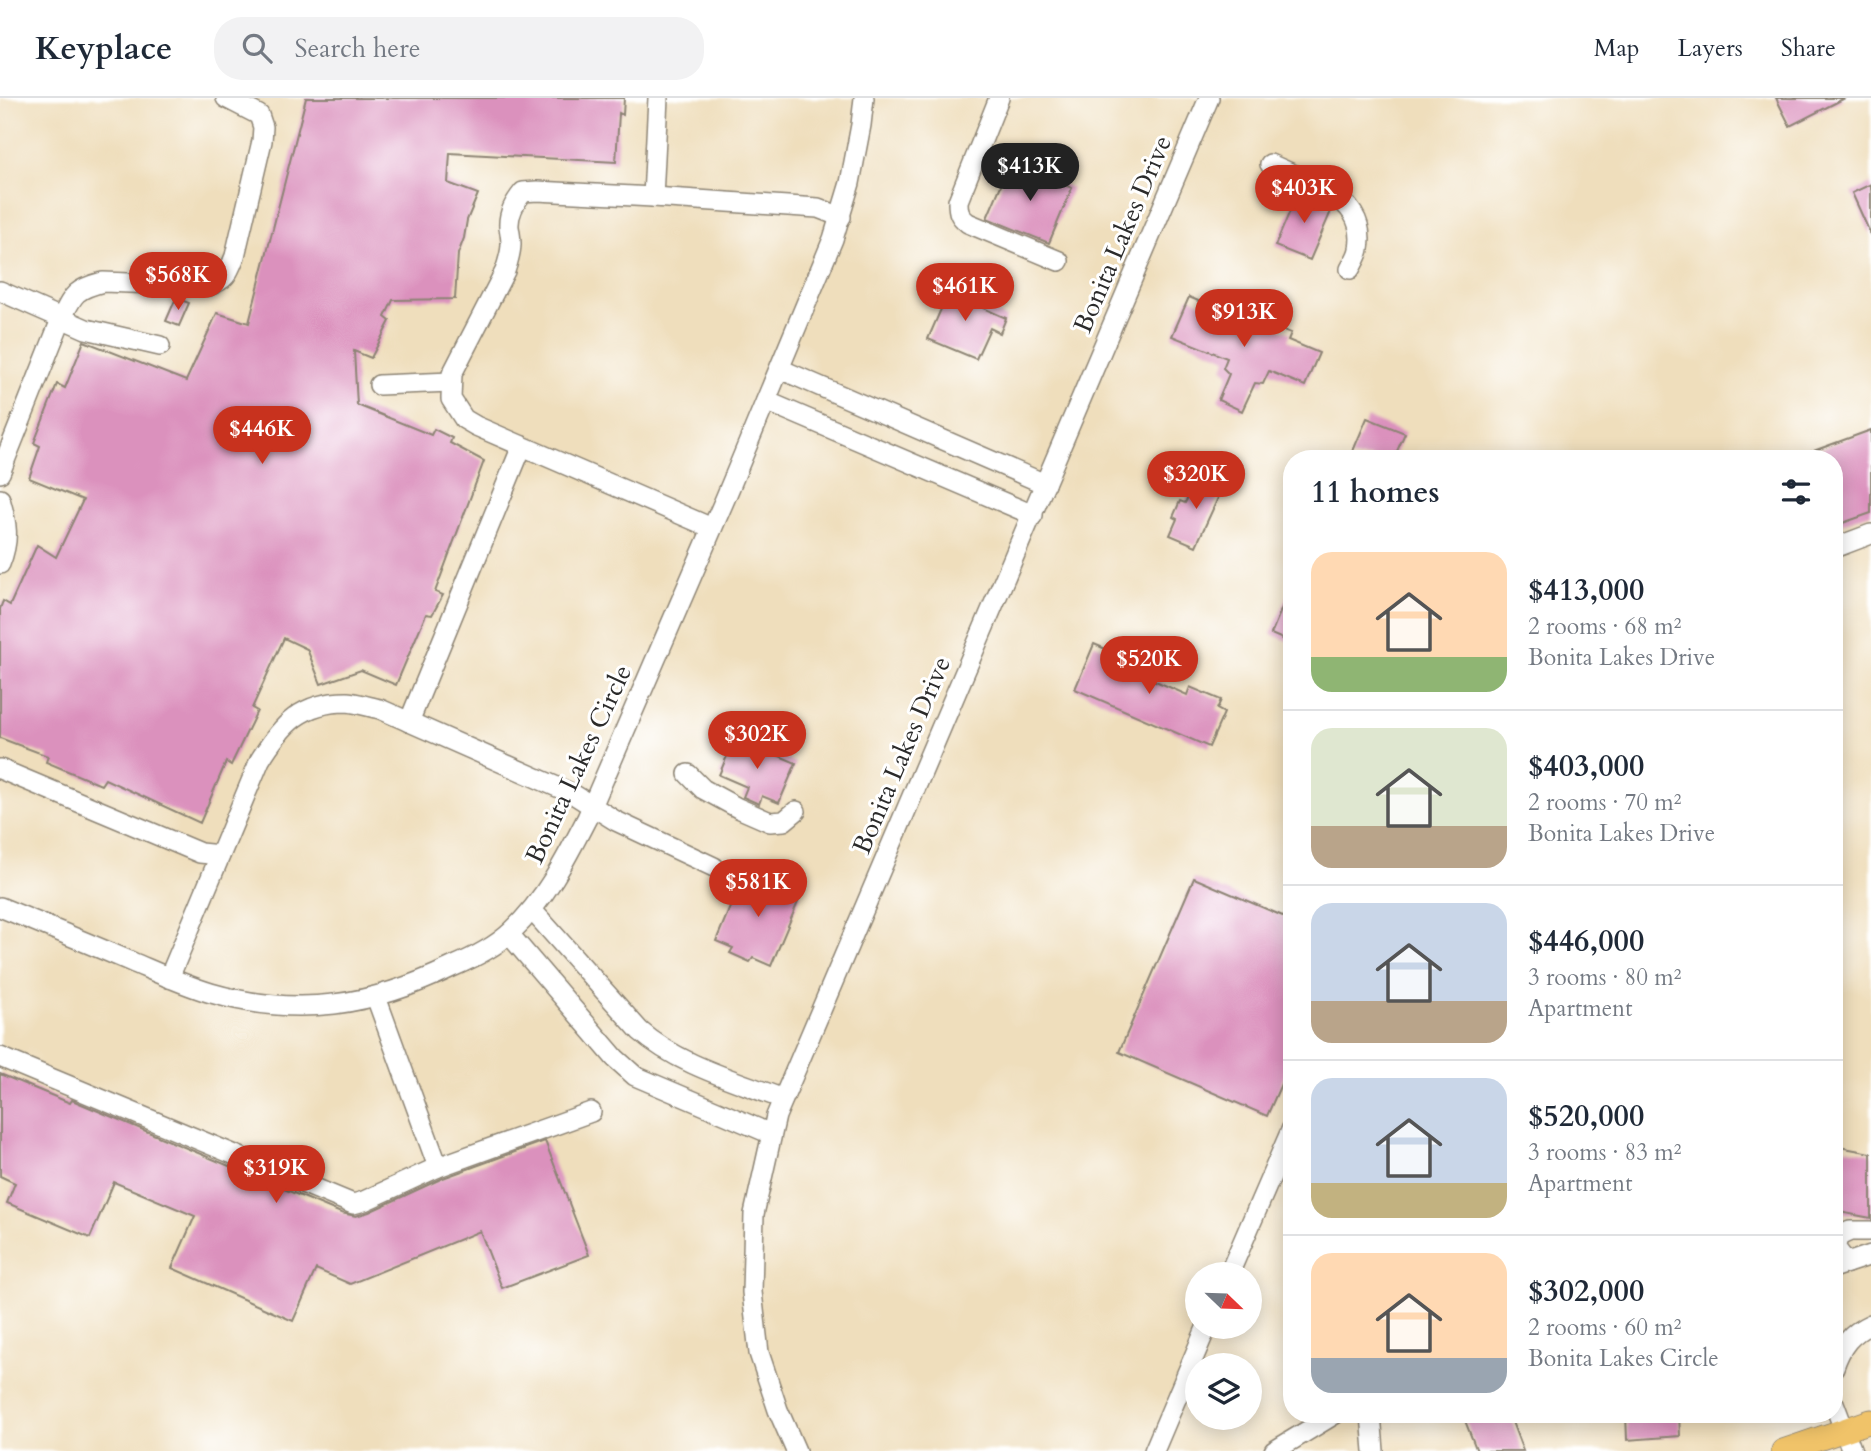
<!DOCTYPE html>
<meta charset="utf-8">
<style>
:root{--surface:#fff;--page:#f2f2f3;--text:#1f2937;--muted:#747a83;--line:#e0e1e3;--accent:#c8321e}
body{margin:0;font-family:Cardo,serif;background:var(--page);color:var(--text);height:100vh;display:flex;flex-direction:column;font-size:26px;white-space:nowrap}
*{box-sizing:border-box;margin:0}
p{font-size:23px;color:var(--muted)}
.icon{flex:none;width:38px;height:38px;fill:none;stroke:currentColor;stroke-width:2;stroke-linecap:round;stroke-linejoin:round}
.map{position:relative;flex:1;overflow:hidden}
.panel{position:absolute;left:1283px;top:352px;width:560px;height:973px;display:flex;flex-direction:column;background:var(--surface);border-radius:28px;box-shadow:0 4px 18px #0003}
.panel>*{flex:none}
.needle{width:46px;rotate:113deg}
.buttons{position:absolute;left:1185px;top:1164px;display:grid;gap:14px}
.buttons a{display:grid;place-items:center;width:77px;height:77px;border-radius:50%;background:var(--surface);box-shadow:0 4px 18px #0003;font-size:35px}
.price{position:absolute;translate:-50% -60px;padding:0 16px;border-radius:24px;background:var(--accent);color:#fff;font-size:23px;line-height:46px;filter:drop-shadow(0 2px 4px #0008)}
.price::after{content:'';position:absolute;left:50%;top:42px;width:21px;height:16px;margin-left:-10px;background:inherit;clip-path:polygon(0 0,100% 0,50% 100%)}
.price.active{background:#222;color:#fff}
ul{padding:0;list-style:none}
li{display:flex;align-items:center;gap:21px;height:175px;padding:0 28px}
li+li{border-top:2px solid var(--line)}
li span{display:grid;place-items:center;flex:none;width:196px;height:140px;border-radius:21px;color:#555}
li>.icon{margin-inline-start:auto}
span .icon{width:84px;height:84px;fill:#fffc;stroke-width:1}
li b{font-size:30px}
h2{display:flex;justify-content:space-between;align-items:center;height:84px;padding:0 28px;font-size:30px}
header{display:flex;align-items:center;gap:42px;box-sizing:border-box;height:98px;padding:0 35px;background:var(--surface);border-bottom:2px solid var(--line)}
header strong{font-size:33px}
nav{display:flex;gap:38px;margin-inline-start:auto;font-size:24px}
.search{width:490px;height:63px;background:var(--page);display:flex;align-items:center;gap:18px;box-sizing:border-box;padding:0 24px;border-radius:28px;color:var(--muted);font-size:26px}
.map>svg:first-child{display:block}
.building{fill:#db91bd}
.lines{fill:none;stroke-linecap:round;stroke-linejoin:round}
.minor-casing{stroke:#8d8474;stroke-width:22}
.major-casing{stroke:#8d8474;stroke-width:25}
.minor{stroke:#fff;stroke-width:19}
.major{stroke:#f0c369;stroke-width:23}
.labels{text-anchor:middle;stroke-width:6;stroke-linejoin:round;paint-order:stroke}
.street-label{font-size:26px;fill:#2b2b2b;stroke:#fff}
</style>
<header>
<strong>Keyplace</strong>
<div class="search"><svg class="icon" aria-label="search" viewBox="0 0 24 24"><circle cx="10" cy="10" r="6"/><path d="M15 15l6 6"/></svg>Search here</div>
<nav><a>Map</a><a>Layers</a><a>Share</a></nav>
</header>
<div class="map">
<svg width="1871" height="1353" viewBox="0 0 1871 1353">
<rect width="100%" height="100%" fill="#fff"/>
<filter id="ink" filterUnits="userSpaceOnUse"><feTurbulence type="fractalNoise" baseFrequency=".0143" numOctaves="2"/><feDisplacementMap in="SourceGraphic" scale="14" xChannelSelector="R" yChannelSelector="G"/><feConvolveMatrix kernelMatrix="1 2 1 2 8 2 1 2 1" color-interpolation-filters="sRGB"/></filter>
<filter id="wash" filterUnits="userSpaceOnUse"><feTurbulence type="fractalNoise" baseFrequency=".00686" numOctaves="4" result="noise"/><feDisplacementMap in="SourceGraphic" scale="28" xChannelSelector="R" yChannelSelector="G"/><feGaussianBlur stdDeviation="1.57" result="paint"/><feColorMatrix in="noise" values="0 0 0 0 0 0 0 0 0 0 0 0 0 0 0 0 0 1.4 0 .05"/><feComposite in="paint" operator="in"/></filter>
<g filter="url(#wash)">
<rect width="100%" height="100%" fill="#efdebc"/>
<g id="blocks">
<!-- building -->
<g class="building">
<path d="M306,0h318l-1,17 -4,-2 -3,49 -166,-9 -2,30 30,11 -11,26 -3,18 -6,16 -3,45 -62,1 -8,17 5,4 -19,37 -17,-7 3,54 74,30 3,-6 18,9 -2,5 34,18 -49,131 8,3 -11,20 -6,-1 -30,71 -35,-15 -40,14 -14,-35 -23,-11 -32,70 5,3 -26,54 -5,-3 -26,61 -95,-44 -4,6 -55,-23 2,-6 -48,-18v-129l3,-8 7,4 27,-60 19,12 27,-57 -54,-22 11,-32 -6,-3 23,-59 8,4 19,-47 102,40 31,-68 32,10z"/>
<path d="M1776,0h69l-55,28z"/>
<path d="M1011,64l61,26 -23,55 -62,-25z"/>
<path d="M1871,86v51l-19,-42z"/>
<path d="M1315,87v9l6,7 -1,2 12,6 -22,51 -35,-14 24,-56 7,1z"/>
<path d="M951,188l35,15 -3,7 23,10 -6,15 -10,-5 -14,31 -48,-20z"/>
<path d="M1189,199l35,15 2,-5 65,26 -3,7 31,13 -14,33 -36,-15 -6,13 -8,-1 -13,28 -24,-11 11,-26 -6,-6 4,-10 -55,-22z"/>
<path d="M176,200l13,5 -10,23 -13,-5z"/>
<path d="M1367,320l38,15 -11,25h-44z"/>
<path d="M1871,332v83l-37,13v-68h-37v-1z"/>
<path d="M1198,378l25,11 -27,59 -26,-11 7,-16 -4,-2 7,-16 5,2z"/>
<path d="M1291,488h1v57l-21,-9z"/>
<path d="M1094,546l63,27 -4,9 34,15 3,-8 31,13 -4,9 7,4 -15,34 -134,-58z"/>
<path d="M735,639l61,26 -17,40 -17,-7 -3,8 -16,-7 4,-10 -28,-12z"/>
<path d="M745,773l56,24 -30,71 -18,-8 -3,4 -20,-9 3,-5 -17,-7z"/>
<path d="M1194,780l98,42v139l-25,57 -148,-64z"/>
<path d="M0,976l70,29 2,-3 269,113 15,3 13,-4 74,-34 102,-37 44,114 -87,33 -22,-57 -130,53 -34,-15 -23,52 -121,-53 23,-52 -81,-34 -24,56 -83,-35 8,-20 -15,-7z"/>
<path d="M1834,1048l37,7v65l-37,-7z"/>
<path d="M1475,1316h34l14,37h-46l-13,-33z"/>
<path d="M1626,1316h53l1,22 -53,4z"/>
</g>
</g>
</g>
<g filter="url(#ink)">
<use href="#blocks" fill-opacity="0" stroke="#8d8474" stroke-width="2"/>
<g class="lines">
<defs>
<g id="minor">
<path d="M999,0l-41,103c0,11 1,15 10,22l91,38"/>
<path d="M1270,66l34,15"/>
<path d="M1326,91c23,15 38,31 33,60 -1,7 -6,14 -9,20"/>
<path d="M653,99l5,-99"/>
<path d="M0,193l86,38 74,17"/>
<path d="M780,271l265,115"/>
<path d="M379,287l72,-3"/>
<path d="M766,303l267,114"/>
<path d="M0,375l62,-156c12,-24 14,-28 41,-35l105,4c18,-6 20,-12 27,-30l27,-115 1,-14 -4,-12 -33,-17"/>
<path d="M0,401c7,24 10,40 0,65"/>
<path d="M712,430l-236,-102 -12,-7 -13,-20 1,-25 53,-103c3,-9 6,-18 6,-27 0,-6 -1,-11 -2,-17 -1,-14 6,-25 14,-35l14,-1 116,6 165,11 23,9"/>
<path d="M1834,450l37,-14"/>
<path d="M409,624l113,-276"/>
<path d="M0,671l200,84 20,2"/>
<path d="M688,676l15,15 35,19 32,14 14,-1 12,-10"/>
<path d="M0,809c44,18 88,36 132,55 26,11 52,23 79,31 87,25 161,13 241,-26 19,-8 44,-21 59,-35 34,-32 55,-73 76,-114l138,-319 108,-260 17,-56 11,-58 3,-27"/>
<path d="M532,812l108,121c39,34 95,49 143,68"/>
<path d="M509,836l106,124 20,18 136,58"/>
<path d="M169,880l91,-218c22,-36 42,-58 87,-58 11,1 23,5 33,7l193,85 43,27 98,46"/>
<path d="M376,899l62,170"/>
<path d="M0,959l353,147 11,-3 74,-34 153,-55"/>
<path d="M1847,1165l-12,-16 4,-11 11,-5h21"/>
<path d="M1835,1169l36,-12"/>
<path d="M1229,1176l63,-146"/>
<path d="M1834,1269c7,-21 17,-34 37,-43"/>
<path d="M1834,1305l18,48"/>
<path d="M1371,1316l3,37"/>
<path d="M796,1353l-18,-41 -19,-57 -7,-61 2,-78 22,-98 433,-1018"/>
<path d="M1154,1353l53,-125"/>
<path d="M1274,1353l61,-37"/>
</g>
<path id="major" d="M1783,1353l88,-30"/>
</defs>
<!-- minor casing -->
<use href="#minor" class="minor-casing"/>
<!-- major casing -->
<use href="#major" class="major-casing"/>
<!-- minor -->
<use href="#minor" class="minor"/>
<!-- major -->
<use href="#major" class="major"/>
</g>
</g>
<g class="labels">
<!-- street labels -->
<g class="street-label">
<text transform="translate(1122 136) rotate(-67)" y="9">Bonita Lakes Drive</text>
<text transform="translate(901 657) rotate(-67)" y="9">Bonita Lakes Drive</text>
<text transform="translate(578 666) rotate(-65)" y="9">Bonita Lakes Circle</text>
</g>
</g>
</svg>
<div class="buttons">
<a><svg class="needle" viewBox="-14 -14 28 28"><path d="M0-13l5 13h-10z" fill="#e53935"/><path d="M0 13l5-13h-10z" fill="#747a83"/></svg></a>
<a><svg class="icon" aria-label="layers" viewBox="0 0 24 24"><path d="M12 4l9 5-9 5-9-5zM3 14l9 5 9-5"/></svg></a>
</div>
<b class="price active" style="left:1030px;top:105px">$413K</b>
<b class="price" style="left:1304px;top:127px">$403K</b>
<b class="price" style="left:178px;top:214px">$568K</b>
<b class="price" style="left:965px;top:225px">$461K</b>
<b class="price" style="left:1244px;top:251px">$913K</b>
<b class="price" style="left:262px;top:368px">$446K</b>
<b class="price" style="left:1196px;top:413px">$320K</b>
<b class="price" style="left:1149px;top:598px">$520K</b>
<b class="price" style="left:757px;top:673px">$302K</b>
<b class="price" style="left:758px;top:821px">$581K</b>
<b class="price" style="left:276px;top:1107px">$319K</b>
<section class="panel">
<h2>11 homes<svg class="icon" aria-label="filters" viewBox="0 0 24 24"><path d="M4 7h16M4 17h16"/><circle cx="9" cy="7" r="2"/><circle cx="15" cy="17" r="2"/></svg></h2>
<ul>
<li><span style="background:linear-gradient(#ffd9b3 75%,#8fb573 0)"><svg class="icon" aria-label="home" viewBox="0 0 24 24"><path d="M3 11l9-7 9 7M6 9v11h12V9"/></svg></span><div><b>$413,000</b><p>2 rooms · 68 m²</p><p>Bonita Lakes Drive</p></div></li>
<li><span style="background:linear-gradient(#dfe7d0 70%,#b9a48a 0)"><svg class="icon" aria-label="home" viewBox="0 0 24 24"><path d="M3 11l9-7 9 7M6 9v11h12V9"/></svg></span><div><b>$403,000</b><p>2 rooms · 70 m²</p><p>Bonita Lakes Drive</p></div></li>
<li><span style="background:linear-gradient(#c9d6e8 70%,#b9a48a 0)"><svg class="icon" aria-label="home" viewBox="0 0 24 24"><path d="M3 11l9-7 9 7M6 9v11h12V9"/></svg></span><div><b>$446,000</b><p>3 rooms · 80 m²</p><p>Apartment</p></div></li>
<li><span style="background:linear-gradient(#c9d6e8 75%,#c2b280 0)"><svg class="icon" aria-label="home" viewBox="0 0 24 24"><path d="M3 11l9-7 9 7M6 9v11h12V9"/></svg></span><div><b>$520,000</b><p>3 rooms · 83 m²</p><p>Apartment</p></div></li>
<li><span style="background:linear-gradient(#ffd9b3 75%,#9aa5b1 0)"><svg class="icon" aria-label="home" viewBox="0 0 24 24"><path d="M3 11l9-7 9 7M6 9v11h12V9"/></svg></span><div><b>$302,000</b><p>2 rooms · 60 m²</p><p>Bonita Lakes Circle</p></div></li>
</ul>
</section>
</div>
